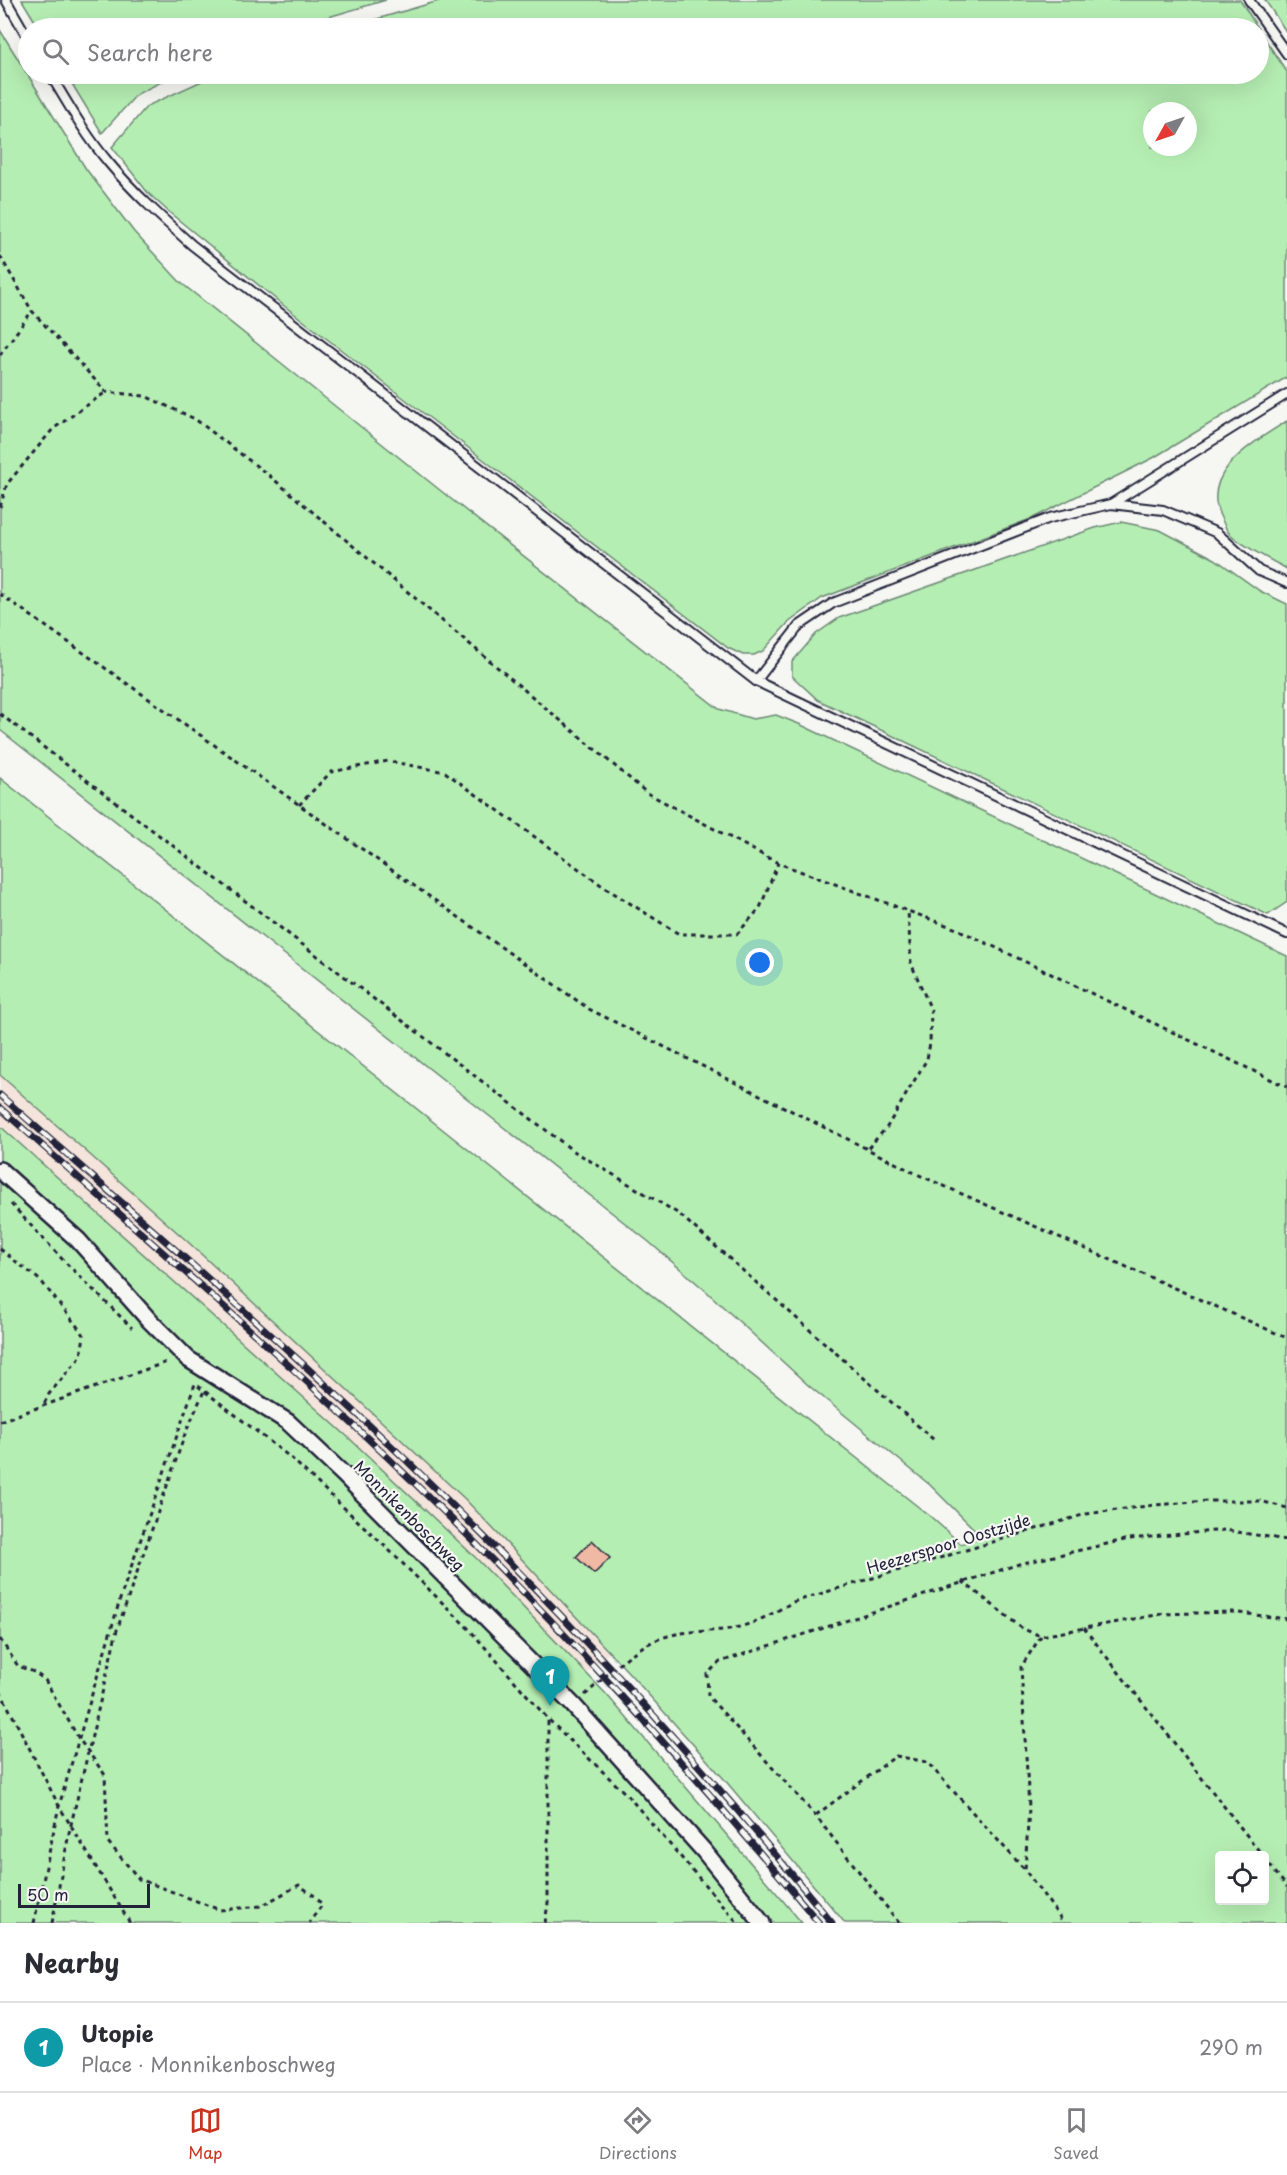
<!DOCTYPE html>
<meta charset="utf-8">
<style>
:root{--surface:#fff;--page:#f2f2f3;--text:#2b2b33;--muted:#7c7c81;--line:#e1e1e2;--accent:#c8321e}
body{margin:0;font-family:"Playpen Sans",sans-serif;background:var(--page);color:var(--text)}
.controls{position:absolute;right:18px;bottom:18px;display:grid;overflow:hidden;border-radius:6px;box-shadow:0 6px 24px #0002}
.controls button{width:54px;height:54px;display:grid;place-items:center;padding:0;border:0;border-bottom:2px solid var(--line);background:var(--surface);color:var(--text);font:30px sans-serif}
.compass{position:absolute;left:1143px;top:102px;width:54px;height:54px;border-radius:50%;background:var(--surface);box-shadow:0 6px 24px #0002;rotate:230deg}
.scale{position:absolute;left:18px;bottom:15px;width:132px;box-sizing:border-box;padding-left:6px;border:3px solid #22223b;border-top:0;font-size:16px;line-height:21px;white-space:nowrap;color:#22223b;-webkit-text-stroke:4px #f6f6f2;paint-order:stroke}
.you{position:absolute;left:760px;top:963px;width:21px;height:21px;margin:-15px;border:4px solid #fff;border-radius:50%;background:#1a73e8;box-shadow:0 0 0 9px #1a73e833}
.badge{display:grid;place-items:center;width:39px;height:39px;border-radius:50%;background:var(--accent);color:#fff;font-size:20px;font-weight:700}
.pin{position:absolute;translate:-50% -50px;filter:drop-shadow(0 2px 3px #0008)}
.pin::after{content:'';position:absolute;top:32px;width:21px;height:18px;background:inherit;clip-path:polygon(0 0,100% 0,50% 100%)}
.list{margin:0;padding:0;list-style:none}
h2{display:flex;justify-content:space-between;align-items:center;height:78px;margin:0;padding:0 24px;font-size:26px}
h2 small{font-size:20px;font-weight:400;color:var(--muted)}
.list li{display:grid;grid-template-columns:39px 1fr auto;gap:18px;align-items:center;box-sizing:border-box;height:90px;padding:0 24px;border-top:2px solid var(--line)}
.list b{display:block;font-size:22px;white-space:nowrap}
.list p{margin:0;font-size:20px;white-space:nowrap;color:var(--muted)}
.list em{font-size:20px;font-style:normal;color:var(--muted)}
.icon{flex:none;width:33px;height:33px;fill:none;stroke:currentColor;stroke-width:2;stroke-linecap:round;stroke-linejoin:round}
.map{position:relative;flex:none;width:1287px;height:1923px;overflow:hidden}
.search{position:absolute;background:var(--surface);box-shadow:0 6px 24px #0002;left:18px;right:18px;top:18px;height:66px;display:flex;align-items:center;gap:15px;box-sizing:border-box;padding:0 21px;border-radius:33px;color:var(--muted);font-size:22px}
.sheet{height:168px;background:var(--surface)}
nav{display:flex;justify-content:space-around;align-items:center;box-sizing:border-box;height:84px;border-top:2px solid var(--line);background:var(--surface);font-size:16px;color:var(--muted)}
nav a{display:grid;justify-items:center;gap:3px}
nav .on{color:var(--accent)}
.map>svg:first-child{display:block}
.built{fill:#f4e4db}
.green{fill:#b5eeb2;stroke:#6c8876;stroke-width:1.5;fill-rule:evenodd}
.building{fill:#f0b9a4;stroke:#22223b;stroke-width:1.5}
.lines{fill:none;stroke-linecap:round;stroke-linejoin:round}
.lane-casing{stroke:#22223b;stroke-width:12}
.street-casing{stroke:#22223b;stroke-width:20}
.path{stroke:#22223b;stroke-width:3;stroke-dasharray:4.5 4.5;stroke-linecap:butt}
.lane{stroke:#f6f6f2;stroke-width:8}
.street{stroke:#f6f6f2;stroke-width:15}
.rail-casing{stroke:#22223b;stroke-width:7}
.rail{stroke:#f6f6f2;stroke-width:4.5;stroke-dasharray:14;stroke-linecap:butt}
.labels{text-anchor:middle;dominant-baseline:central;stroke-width:4.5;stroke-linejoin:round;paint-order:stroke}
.street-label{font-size:16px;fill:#22223b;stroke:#f6f6f2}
</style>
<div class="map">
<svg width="1287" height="1923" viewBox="0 0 1287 1923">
<rect width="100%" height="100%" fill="#f6f6f2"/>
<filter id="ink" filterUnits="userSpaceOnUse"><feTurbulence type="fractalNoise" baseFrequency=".0167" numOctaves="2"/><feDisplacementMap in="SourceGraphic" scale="12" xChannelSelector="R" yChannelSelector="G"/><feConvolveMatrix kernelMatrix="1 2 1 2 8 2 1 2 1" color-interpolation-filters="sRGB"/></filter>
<g filter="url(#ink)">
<path class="built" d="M0 1075 187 1241 465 1499 610 1652 587 1673 477 1559 349 1438 0 1126Z"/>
<g class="green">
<path d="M22 0H386L291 28H39Z"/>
<path d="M442 0H1240L1258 28H346Z"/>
<path d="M1265 0H1287V33Z"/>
<path d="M1258 29 1287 72V377L1153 458 1033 518 822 598 788 623 763 651 754 655H743L728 648 283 305 170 213 148 193 112 147 147 106 217 74H1258ZM1152 111H1188V147H1152Z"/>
<path d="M0 30 86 169 134 232 180 282 451 499 719 709 753 719 776 715 799 724 1287 956V1923H845L724 1779 630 1674 465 1499 187 1241 0 1075V778L931 1517 961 1544 982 1537 930 1485 808 1385 706 1291 649 1242 0 730ZM1220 1856H1264V1900H1220Z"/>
<path d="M66 74H177L137 94 102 133Z"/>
<path d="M1287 421V569C1274 562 1237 543 1228 532 1226 529 1224 524 1222 520 1197 473 1253 443 1287 421Z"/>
<path d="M1121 522 1160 530 1215 559 1260 591 1287 604V902L1268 915 818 700 792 676V662L816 634 839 618 1095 528Z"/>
<path d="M0 1126 349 1438 477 1559 607 1695 802 1923H0Z"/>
</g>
<path class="building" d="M592 1540 610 1558 594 1574 576 1557Z"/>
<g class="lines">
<g class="lane-casing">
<g id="lane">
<path d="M6 0 28 38"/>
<path d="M1249 0 1287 54"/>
<path d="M50 74C68 104 86 136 109 163 134 193 163 219 192 245L756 681 1287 934"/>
<path d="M1111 504 1287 394"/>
<path d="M756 681 799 626 833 603 1050 518 1111 504 1163 510 1217 533 1259 571 1287 583"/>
</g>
</g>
<g class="street-casing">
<path id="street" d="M0 1170 78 1240 149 1320 188 1359 288 1422 343 1474 573 1705 704 1851 762 1923"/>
</g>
<g class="path">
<path d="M0 256 32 311 106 392 145 396 195 419 271 477 647 793 778 863 957 929 1287 1087"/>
<path d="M0 355 32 311"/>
<path d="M0 507 7 484 53 429 106 392"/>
<path d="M0 594 589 1009 917 1174 1287 1338"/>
<path d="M0 714 572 1150 679 1214 934 1440"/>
<path d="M299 805 331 772 388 761 445 772 604 887 679 934H737L760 908 778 863"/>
<path d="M868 1148 887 1127 927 1059 930 1043 931 1010 911 963 908 911"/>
<path d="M11 1204 63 1260 132 1328"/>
<path d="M0 1249 41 1281 84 1335 81 1356 49 1394 43 1406"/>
<path d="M198 1386 291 1458 391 1552 469 1629 548 1719 627 1795 738 1923"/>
<path d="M0 1421 167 1362"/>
<path d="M962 1581 1023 1629 1041 1636 1162 1614 1232 1612 1287 1619"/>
<path d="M1084 1628 1263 1856"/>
<path d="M1041 1636 1021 1667 1029 1808 1025 1870 1064 1923"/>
<path d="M0 1639 18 1666 34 1672 45 1680 79 1739 105 1775 108 1842 139 1879 220 1910 261 1906 299 1885 316 1897 322 1905 309 1923"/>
<path d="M0 1691 59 1806 130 1923"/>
<path d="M585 1695C609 1674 631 1648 662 1638 685 1629 711 1633 735 1628 755 1624 775 1612 793 1602L1086 1514 1155 1505 1207 1501H1260L1287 1508"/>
<path d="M816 1815 896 1756 927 1762 1025 1870"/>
<path d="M1264 1858 1287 1887"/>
<path d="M34 1923 59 1806 121 1596 195 1384"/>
<path d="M52 1923 69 1833 117 1630 185 1434 204 1391"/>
<path d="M545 1923 548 1903V1719"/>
<path d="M899 1923 815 1815 708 1696 707 1674 720 1662 1019 1564 1129 1539 1225 1530 1287 1540"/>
</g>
<use href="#lane" class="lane"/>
<use href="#street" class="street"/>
<g class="rail-casing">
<g id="rail">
<path d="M0 1095C135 1215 273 1333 404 1458 556 1604 699 1760 832 1923"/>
<path d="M0 1108C146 1238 295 1366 435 1503 571 1636 698 1777 819 1923"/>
</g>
</g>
<use href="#rail" class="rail"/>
</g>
</g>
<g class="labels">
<g class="street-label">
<text transform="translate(410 1515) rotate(45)">Monnikenboschweg</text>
<text transform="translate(948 1543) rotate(-17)">Heezerspoor Oostzijde</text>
</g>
</g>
</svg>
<div class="controls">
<button><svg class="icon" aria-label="locate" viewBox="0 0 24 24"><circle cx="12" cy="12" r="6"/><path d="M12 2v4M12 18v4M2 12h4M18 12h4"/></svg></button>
</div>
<svg class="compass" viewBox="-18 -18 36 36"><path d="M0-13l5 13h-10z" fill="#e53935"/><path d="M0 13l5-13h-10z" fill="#7c7c81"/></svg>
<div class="scale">50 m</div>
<div class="you"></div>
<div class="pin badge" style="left:550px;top:1706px;background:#0f9aa8">1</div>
<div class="search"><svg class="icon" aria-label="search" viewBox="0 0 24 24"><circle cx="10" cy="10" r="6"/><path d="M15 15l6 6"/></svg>Search here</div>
</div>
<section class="sheet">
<h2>Nearby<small></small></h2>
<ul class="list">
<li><span class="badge" style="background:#0f9aa8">1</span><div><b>Utopie</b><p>Place · Monnikenboschweg</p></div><em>290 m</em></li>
</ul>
</section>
<nav>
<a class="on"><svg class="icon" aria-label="map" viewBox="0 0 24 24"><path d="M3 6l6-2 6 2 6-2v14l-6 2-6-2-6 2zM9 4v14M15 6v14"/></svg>Map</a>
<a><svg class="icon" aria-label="directions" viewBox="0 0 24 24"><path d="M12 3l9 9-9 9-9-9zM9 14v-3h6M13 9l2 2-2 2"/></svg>Directions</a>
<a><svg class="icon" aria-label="saved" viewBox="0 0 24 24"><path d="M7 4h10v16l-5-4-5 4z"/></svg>Saved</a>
</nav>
